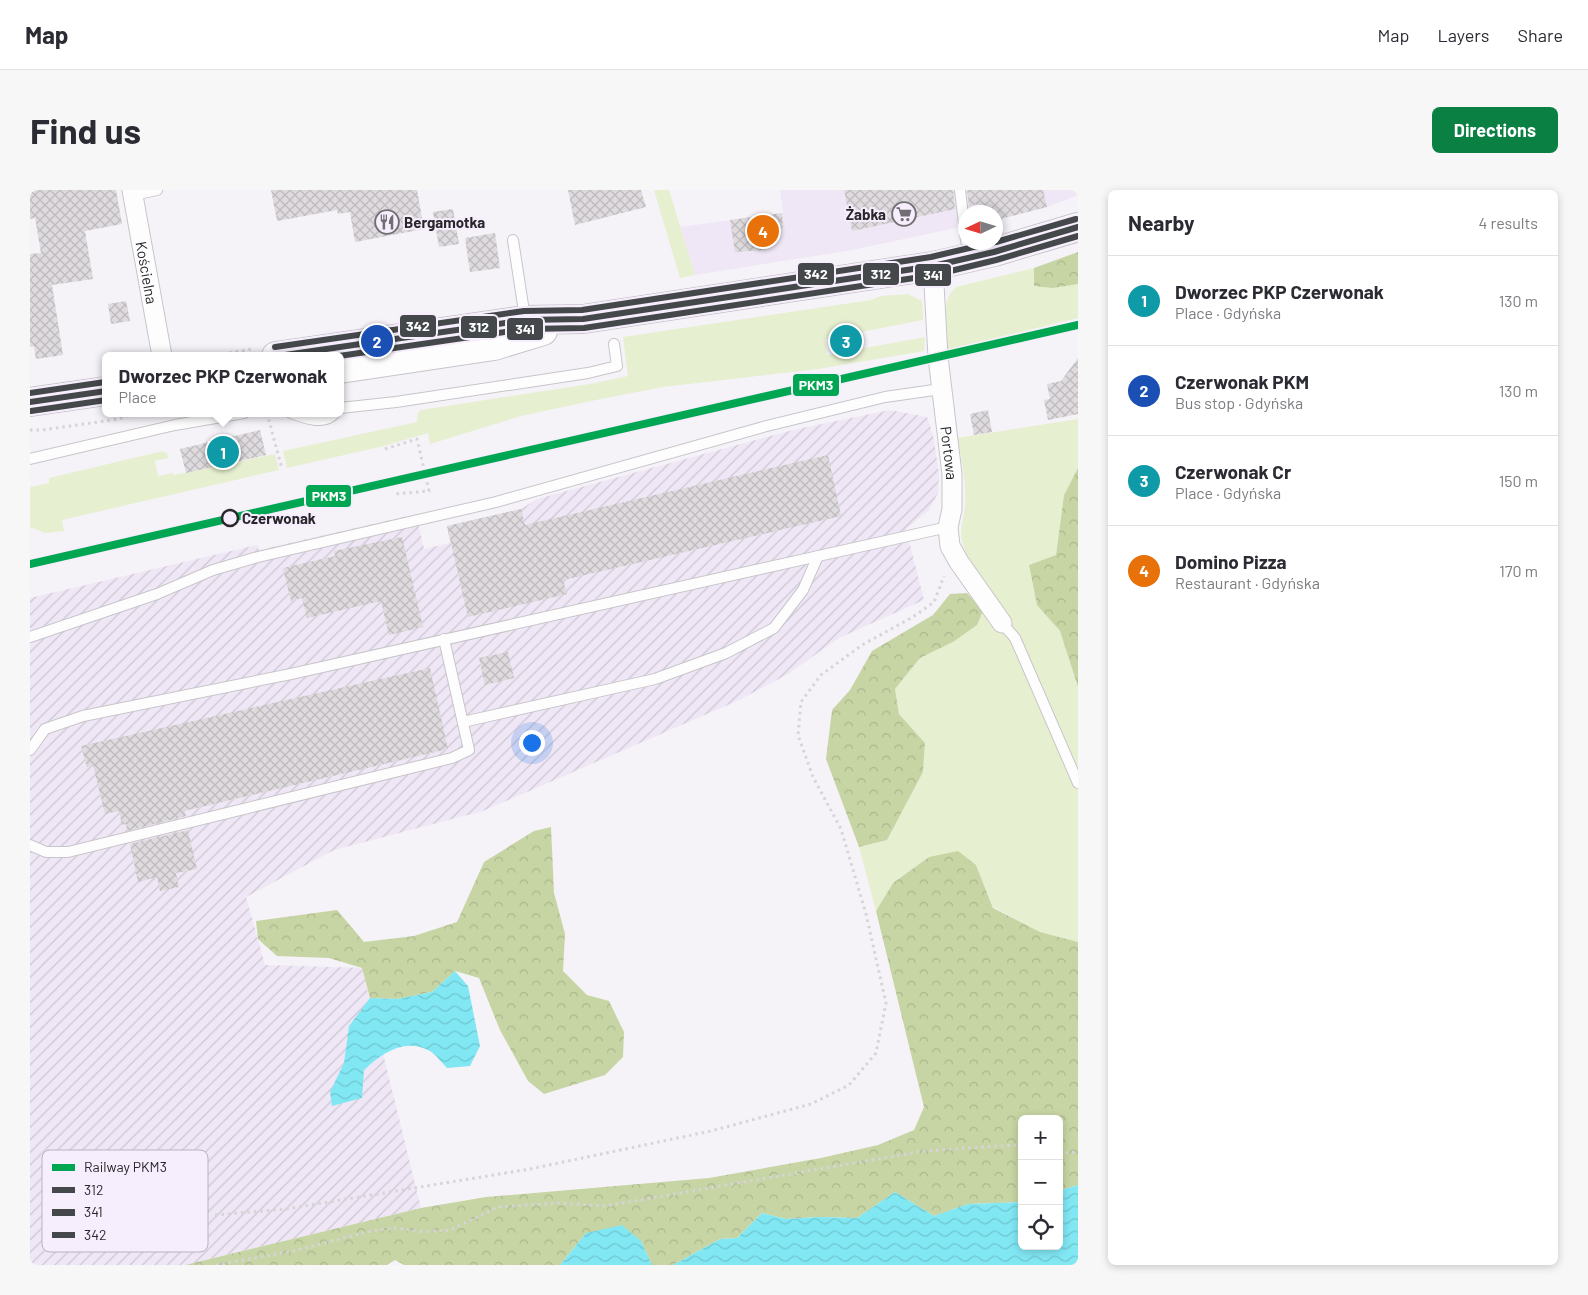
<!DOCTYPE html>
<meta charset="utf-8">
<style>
:root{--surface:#fff;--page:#f7f7f7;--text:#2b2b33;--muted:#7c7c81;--line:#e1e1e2;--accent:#0b8043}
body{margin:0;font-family:Barlow,sans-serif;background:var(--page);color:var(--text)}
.controls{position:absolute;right:15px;bottom:15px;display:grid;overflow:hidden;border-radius:8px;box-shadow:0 2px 8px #0003}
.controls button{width:45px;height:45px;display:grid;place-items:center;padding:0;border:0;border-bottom:1px solid var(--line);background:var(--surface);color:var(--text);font:25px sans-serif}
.compass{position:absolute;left:928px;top:15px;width:45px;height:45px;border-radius:50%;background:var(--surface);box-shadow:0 2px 8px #0003;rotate:266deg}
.you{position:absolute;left:501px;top:552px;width:18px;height:18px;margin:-12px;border:4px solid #fff;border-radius:50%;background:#1a73e8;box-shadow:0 0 0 8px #1a73e833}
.badge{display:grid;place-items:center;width:32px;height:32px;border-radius:50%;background:var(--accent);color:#fff;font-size:16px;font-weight:700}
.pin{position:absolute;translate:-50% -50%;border:2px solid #fff;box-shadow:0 1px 5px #0006}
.popup{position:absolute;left:72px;top:162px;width:242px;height:65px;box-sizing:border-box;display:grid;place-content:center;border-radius:8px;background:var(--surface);filter:drop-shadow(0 1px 4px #0005);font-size:16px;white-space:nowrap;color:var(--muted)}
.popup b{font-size:19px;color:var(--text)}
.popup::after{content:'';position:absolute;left:50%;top:100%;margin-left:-10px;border:10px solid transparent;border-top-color:var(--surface)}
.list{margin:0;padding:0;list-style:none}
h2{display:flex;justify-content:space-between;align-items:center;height:65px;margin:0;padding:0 20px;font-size:21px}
h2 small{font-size:16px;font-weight:400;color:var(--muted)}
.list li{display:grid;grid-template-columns:32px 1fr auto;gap:15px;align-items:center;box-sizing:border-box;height:90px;padding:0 20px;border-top:1px solid var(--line)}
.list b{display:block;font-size:19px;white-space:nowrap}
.list p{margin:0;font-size:16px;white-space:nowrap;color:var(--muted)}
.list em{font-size:16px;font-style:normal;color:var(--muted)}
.icon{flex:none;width:28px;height:28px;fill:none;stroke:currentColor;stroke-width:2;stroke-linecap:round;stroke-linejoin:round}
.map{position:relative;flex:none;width:1048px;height:1075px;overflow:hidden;border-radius:8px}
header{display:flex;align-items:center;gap:30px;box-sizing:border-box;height:70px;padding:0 25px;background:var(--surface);border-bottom:1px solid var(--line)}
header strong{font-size:24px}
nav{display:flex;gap:28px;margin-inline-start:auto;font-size:18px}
.intro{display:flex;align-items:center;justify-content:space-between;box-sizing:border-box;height:120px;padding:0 30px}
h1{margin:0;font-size:35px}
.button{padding:12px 22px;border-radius:8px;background:var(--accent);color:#fff;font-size:18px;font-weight:700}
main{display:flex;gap:30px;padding:0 30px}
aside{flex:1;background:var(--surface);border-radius:8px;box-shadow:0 2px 8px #0003}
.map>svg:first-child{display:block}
.built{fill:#efe7f5}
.industrial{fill:url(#industrial-furrows)}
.grass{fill:#e6f0d0}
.forest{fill:url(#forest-crowns)}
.water{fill:url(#water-waves)}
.building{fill:url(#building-cross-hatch)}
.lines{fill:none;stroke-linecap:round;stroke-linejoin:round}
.service-casing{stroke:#c8c5ca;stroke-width:12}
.minor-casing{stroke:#c8c5ca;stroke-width:21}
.secondary-casing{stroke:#c8c5ca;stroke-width:30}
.path{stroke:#d6d4d7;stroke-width:3;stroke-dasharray:2.5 4;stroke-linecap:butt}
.service{stroke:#fefdfe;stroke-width:10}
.minor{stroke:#fefdfe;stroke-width:19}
.secondary{stroke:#fefdfe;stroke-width:28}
.bus-1-casing{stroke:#f6eefc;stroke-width:10}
.bus-2-casing{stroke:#f6eefc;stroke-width:10}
.bus-3-casing{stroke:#f6eefc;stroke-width:10}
.bus-1{stroke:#45484a;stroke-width:6}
.bus-2{stroke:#45484a;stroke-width:6}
.bus-3{stroke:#45484a;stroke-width:6}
.rail-1-casing{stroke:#f6eefc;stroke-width:11}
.rail-1{stroke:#00a651;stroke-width:8}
.stop-dot{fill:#f6eefc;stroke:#29272c;stroke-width:2.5}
.labels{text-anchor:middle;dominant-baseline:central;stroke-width:4;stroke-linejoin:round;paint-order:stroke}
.poi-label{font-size:15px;font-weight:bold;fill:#29272c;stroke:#f6eefc;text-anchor:end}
.street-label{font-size:15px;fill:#29272c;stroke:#f6eefc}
.stop-label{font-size:15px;font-weight:bold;fill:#29272c;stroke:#f6eefc;text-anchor:start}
.key{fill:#f6eefc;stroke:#b8b2be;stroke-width:1}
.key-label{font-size:14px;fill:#29272c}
.line-badge{stroke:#f6eefc;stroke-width:2}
.badge-label{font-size:14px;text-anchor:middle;font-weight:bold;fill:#fff}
</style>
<header>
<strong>Map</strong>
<nav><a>Map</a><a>Layers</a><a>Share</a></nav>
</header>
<div class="intro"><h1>Find us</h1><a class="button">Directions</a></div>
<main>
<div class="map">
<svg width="1048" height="1075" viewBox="0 0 1048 1075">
<defs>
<pattern id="industrial-furrows" width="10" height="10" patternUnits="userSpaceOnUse" patternTransform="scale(1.25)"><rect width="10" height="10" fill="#efe7f5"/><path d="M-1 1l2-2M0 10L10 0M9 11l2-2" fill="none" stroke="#cdc6d2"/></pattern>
<pattern id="forest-crowns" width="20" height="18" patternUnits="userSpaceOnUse" patternTransform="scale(1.25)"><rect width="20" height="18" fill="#c7d5a4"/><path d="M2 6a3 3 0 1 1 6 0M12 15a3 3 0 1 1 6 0" fill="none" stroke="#abb78d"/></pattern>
<pattern id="water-waves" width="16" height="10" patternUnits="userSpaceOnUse" patternTransform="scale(1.25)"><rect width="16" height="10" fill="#81e7f3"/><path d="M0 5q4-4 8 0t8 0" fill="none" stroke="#6fc6d0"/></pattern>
<pattern id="building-cross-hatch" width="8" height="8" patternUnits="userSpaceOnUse" patternTransform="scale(1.25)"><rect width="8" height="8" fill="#dedadd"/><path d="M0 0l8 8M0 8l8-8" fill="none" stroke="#bebbbe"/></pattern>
</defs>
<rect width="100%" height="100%" fill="#f5f2f8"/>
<path class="built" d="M750 0H1048V5L1017 17 966 30V22H936L935 36 822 60 665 85 650 37 753 23Z"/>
<path class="industrial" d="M860 220 897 227 903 245 909 284 908 303 899 320 876 339 894 410 809 448 758 484 707 511 453 621 304 660 216 707 235 775 332 778 391 1018 155 1075H0V408L227 355 229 360 386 324 394 359 420 353 417 336 491 319 507 309 763 240Z"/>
<g class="grass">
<path d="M624 0H639L665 85 650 88Z"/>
<path d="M1004 78V96L1048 94V128L916 160C916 142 910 109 926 97Z"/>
<path d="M878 104 892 111 893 130 795 149 797 165 895 147 894 161 788 179 633 197 566 210 491 226 400 254 398 243 354 256 257 278 253 261 387 232 388 223 391 220 560 194 598 186 593 147 841 110 851 106Z"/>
<path d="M1048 229V278L1034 305 1026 365 999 376 1007 414 1030 441 1048 497V752L1010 742 963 717 946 675 899 667 863 693 846 721 829 657 857 650 893 582 895 553 869 524 865 499 890 468 923 452 953 421 964 438 979 425C961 402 939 380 932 351 929 340 934 329 935 317 937 296 932 269 927 248Z"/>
<path d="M133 261 137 263 138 268 125 271 128 286 143 283 144 285 245 264 249 280 32 330 34 341 15 343 0 337V297L19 293V288Z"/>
</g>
<g class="forest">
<path d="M1048 62V94L1023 98 1004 96V78Z"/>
<path d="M1048 278V497L1030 441 1007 415 999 375 1026 365 1034 305Z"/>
<path d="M937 403 953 421 947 435 923 452 890 468 865 499 869 524 895 553 893 582 857 650 829 657 796 569 802 520 820 500 842 461 903 425 920 404Z"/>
<path d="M521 637 524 703 535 744 533 781 557 805 579 811 594 842 593 867 575 885 514 904 498 891 470 840 449 788 425 781 402 802 367 809 340 808 332 778 299 768 247 766 228 749 226 731 307 720 334 752 384 746 427 732 454 672 504 641Z"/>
<path d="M928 661 946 675 963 718 1010 742 1048 752V995L1029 1001V929H992V1012L938 1014 904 1026 865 1002 827 1028 788 1027 756 1029 732 1023 707 1048 690 1049 643 1075H622L611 1051 556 1043 530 1075H374L365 1070 357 1075H155L391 1018 456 1007 679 988 791 968 848 955 884 940 894 917 846 721 863 693 899 667Z"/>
</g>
<g class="water">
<path d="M425 781 438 796 450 856 440 876 417 878C412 873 406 865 400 861 375 847 352 863 334 880L332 908 302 916 300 902 314 873 319 836 340 808 367 809 402 802Z"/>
<path d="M1048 995V1075H643L690 1049 707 1048 732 1023 756 1029 788 1027 827 1028 865 1002 904 1026 938 1014 992 1012V1056H1029V1001Z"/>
<path d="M592 1035 611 1051 622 1075H530L556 1043Z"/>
</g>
<g class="building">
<path d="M0 0H86L92 34 55 41 63 89 22 95 33 165 6 169 4 156 0 157V64L11 63 5 28 0 29Z"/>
<path d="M241 0H387L394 39 325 52 320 22 308 24 307 20 247 31Z"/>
<path d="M538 0H611L616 17 545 35Z"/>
<path d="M814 0H923L925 19 822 41Z"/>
<path d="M937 0H1013L1017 17 966 30V22H956L955 17 948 19 947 14 939 16Z"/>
<path d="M423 19 429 54 409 57 403 22Z"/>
<path d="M752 23 753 37 742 45 735 60 705 62 700 30Z"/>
<path d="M465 43 470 78 440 82 435 48Z"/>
<path d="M96 111 100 131 81 134 78 114Z"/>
<path d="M1048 168V224L1018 230 1014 210 1020 209 1017 194 1031 191Z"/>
<path d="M958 220 962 242 944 245 940 224Z"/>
<path d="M230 240 236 265 156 283 150 259Z"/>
<path d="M798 265 811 326 533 390 537 404 438 427 417 336 491 319 495 335Z"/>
<path d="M372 347 393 437 359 445 351 411 277 428 272 408 261 411 253 378 305 366 304 361Z"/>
<path d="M478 462 484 488 455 495 449 468Z"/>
<path d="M400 478 418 559 154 621 156 626 97 641 96 634 92 635 89 621 75 624 63 575 57 577 51 556Z"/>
<path d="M158 640 167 679 146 683 149 697 130 701 127 687 108 692 100 654Z"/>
</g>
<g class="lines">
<g class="service-casing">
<g id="service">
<path d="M930 0 936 51"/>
<path d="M103 5 127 0"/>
<path d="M483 50 495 128"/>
<path d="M310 218 366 212 558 183 587 176 584 154"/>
<path d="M261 223C274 228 294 236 305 223"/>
<path d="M0 269 145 235 214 223"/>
<path d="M972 433 985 448 1048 593"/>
<path d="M0 447 127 404 183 380 228 367 466 312 733 237 855 207 911 199"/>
<path d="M433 532 625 489 696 463 744 438 773 400 788 366"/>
<path d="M0 560 15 539 53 526 261 484 918 337"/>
<path d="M0 655 16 662H38L422 568 439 560 414 449"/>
</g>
</g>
<g class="minor-casing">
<g id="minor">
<path id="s1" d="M102 0 132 166"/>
<path id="s2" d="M903 76 908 167 922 284V319L918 337 920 356 929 372 972 433"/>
</g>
</g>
<g class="secondary-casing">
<g id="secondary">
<path d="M246 166 495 130 553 129 903 76 964 62 1048 37"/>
<path d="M310 179 464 156 513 141"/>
<path d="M0 212 76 201"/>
</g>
</g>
<g class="path">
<path d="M180 166 222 159"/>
<path d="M237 223 252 279"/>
<path d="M0 240H12L89 229 105 223"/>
<path d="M355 259 387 249 399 301 365 304"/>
<path d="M1029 963 1048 962"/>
<path d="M185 1025 256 1019 500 979 681 941 781 914 819 895 846 863 856 813 836 724 811 639 783 587 768 545 771 512 791 485 832 455 883 427 904 412 914 386"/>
<path d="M186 1075 263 1061 341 1041 366 1038 393 1042 420 1040 468 1017 529 1013 576 1016 893 961 983 955 992 957"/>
</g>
<use href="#service" class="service"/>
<use href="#minor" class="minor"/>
<use href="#secondary" class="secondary"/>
<g class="bus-1-casing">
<g id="bus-1">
<path d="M248 166 495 130 553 129 903 76 964 62 1048 37"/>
<path d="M0 212 76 201"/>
</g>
</g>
<g class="bus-2-casing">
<g id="bus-2">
<path d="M309 166 496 139 554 138 904 85 966 70 1048 46"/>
<path d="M1 221 76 210"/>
</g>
</g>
<g class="bus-3-casing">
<g id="bus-3">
<path d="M966 52 1046 29"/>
<path d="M245 157 494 121 552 120 901 67 965 52"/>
<path d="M0 203 75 192"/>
</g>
</g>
<use href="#bus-1" class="bus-1"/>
<use href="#bus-2" class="bus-2"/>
<use href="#bus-3" class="bus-3"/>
<g class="rail-1-casing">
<path id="rail-1" d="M0 374 1048 135"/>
</g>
<use href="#rail-1" class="rail-1"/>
</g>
<defs>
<g id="supermarket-ring" transform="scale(1.25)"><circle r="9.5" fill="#f6eefc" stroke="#706e73" stroke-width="1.5"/><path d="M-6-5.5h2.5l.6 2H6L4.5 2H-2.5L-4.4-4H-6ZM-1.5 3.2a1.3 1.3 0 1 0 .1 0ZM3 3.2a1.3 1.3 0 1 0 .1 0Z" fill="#706e73"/></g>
<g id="restaurant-ring" transform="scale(1.25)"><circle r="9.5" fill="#f6eefc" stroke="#706e73" stroke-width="1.5"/><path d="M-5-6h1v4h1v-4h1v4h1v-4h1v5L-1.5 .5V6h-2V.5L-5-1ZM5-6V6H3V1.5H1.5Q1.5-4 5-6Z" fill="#706e73"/></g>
</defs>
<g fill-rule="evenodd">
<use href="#supermarket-ring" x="874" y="24"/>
<use href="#restaurant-ring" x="357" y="32"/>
</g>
<circle class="stop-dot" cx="200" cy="328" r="8"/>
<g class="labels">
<g class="poi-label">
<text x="856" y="24">Żabka</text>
<text x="374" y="32" text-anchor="start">Bergamotka</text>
</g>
<g class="street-label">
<text stroke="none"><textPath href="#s1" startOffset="84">Kościelna</textPath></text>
<text stroke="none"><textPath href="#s2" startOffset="188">Portowa</textPath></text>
</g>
<g class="stop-label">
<text x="212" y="328">Czerwonak</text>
</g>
</g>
<rect x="12" y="960" width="166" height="102" rx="8" class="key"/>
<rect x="22" y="974" width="23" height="7" fill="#00a651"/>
<rect x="22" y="997" width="23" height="6" fill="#45484a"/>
<rect x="22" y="1019" width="23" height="7" fill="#45484a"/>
<rect x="22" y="1042" width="23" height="6" fill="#45484a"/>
<g class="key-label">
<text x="54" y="982">Railway PKM3</text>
<text x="54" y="1005">312</text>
<text x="54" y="1027">341</text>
<text x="54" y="1050">342</text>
</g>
<g class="line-badge">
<rect x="832" y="72" width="38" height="24" rx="5" fill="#45484a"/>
<rect x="767" y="72" width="38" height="24" rx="5" fill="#45484a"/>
<rect x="884" y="73" width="38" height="24" rx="5" fill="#45484a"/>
<rect x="369" y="124" width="38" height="24" rx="5" fill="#45484a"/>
<rect x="430" y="125" width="38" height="24" rx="5" fill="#45484a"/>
<rect x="476" y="127" width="38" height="24" rx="5" fill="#45484a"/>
<rect x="762" y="183" width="48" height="24" rx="5" fill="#00a651"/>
<rect x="275" y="294" width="47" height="24" rx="5" fill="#00a651"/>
</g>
<g class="badge-label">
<text x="851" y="89">312</text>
<text x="786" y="89">342</text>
<text x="903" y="90">341</text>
<text x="388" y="141">342</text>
<text x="449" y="142">312</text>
<text x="495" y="144">341</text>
<text x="786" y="200">PKM3</text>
<text x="299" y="311">PKM3</text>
</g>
</svg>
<div class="controls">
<button>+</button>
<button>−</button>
<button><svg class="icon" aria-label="locate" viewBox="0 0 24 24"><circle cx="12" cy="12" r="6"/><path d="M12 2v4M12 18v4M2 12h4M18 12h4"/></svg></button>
</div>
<svg class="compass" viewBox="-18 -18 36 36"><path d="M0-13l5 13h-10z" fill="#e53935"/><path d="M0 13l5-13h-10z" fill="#7c7c81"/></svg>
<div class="you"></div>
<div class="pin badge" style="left:193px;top:262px;background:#0f9aa8">1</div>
<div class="popup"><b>Dworzec PKP Czerwonak</b>Place</div>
<div class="pin badge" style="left:347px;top:151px;background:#1a4fb4">2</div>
<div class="pin badge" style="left:816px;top:151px;background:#0f9aa8">3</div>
<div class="pin badge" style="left:733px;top:41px;background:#e8710a">4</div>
</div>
<aside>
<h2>Nearby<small>4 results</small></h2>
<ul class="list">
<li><span class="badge" style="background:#0f9aa8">1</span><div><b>Dworzec PKP Czerwonak</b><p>Place · Gdyńska</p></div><em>130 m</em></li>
<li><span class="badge" style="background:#1a4fb4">2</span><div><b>Czerwonak PKM</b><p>Bus stop · Gdyńska</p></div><em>130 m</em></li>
<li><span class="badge" style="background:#0f9aa8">3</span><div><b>Czerwonak Cr</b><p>Place · Gdyńska</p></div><em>150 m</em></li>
<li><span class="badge" style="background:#e8710a">4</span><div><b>Domino Pizza</b><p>Restaurant · Gdyńska</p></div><em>170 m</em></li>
</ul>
</aside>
</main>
